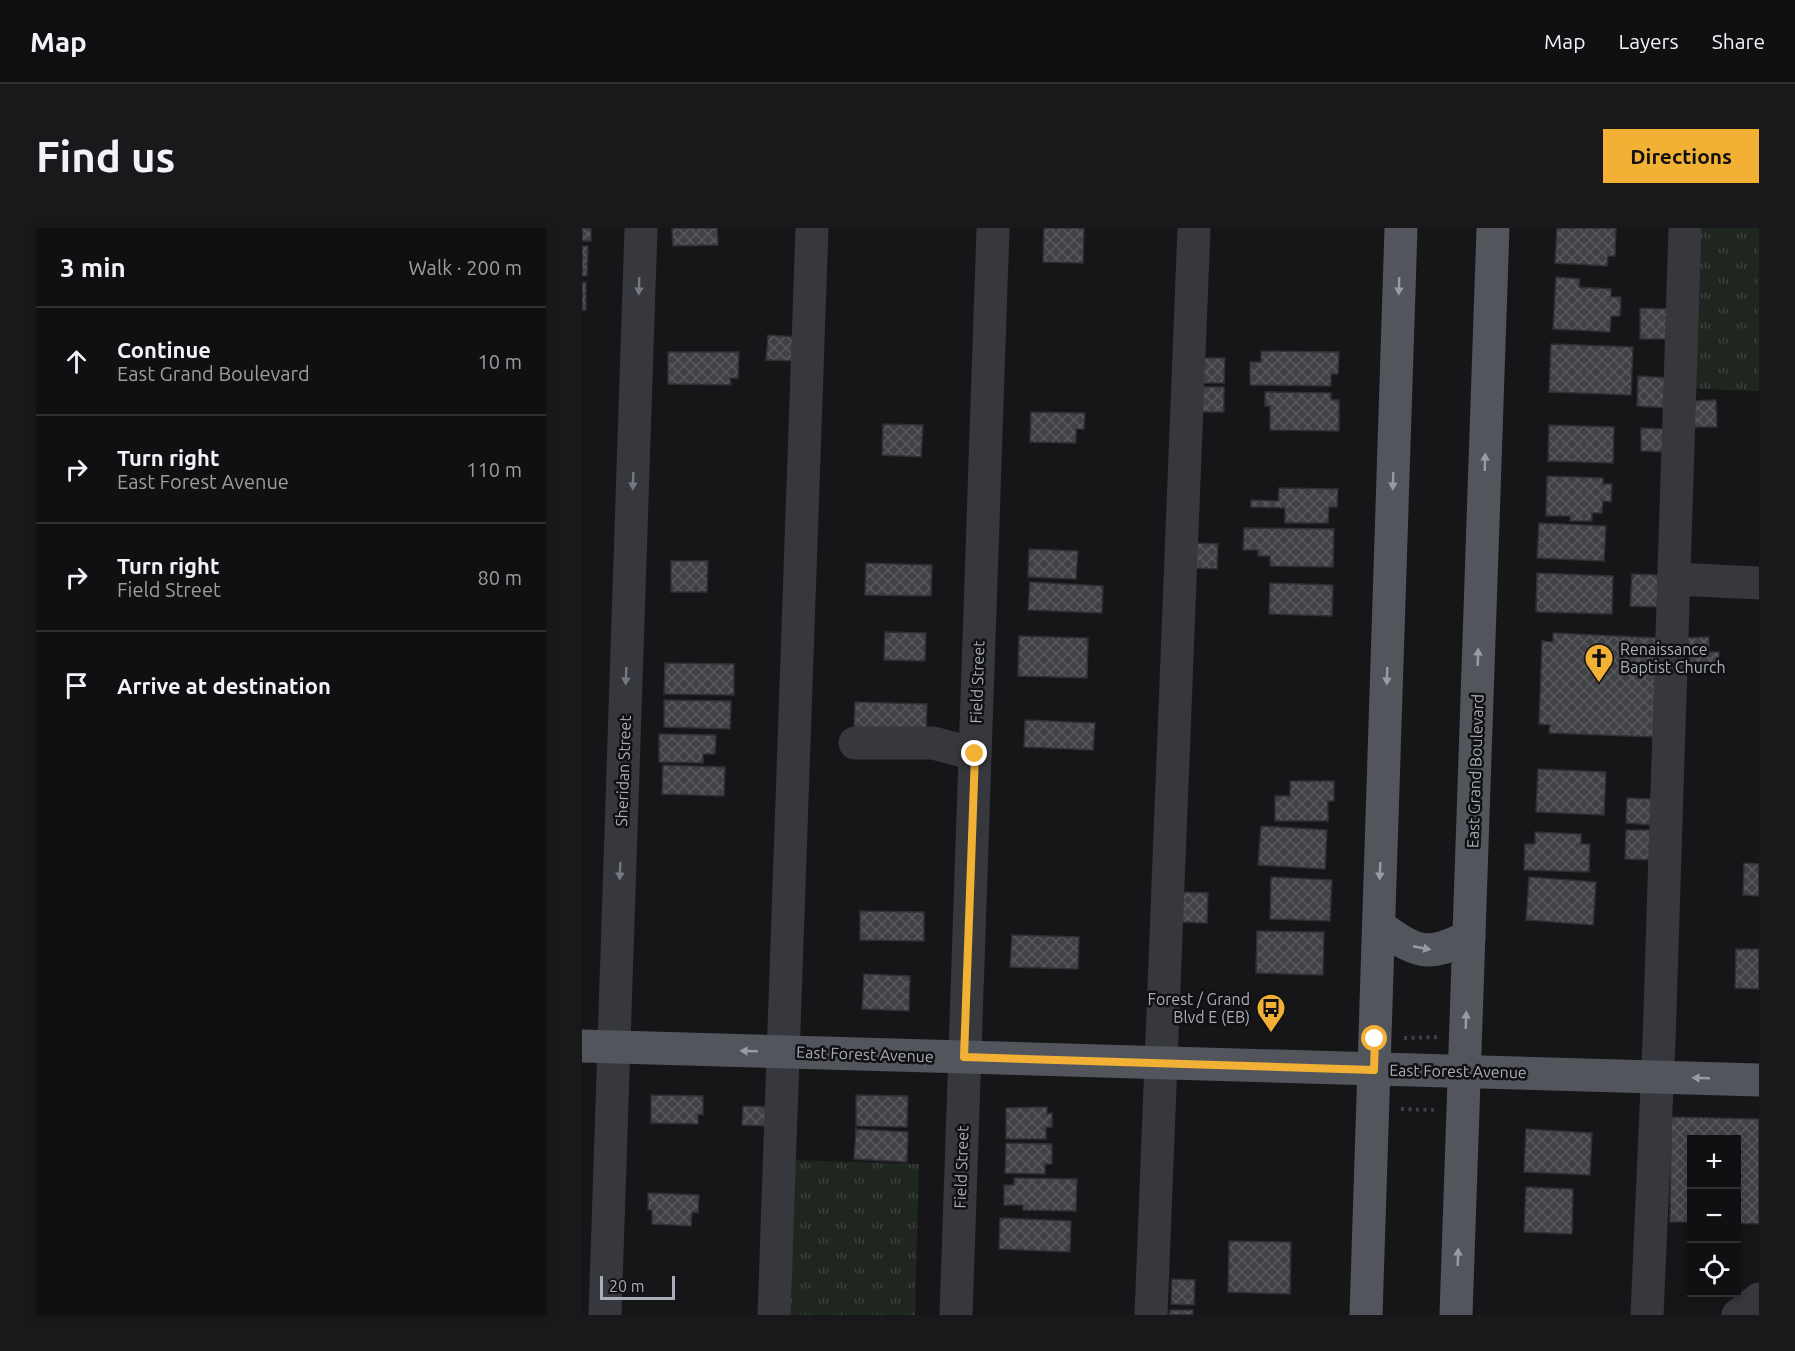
<!DOCTYPE html>
<meta charset="utf-8">
<style>
:root{--surface:#101012;--page:#19191b;--text:#f1f3f6;--muted:#9c9d9f;--line:#303032;--accent:#f2b134}
body{margin:0;font-family:Ubuntu,sans-serif;background:var(--page);color:var(--text)}
.controls{position:absolute;right:18px;bottom:18px;display:grid;overflow:hidden;border-radius:0px;box-shadow:0 3px 9px #0003}
.controls button{width:54px;height:54px;display:grid;place-items:center;padding:0;border:0;border-bottom:2px solid var(--line);background:var(--surface);color:var(--text);font:30px sans-serif}
.scale{position:absolute;left:18px;bottom:15px;width:75px;box-sizing:border-box;padding-left:6px;border:3px solid #a8adb8;border-top:0;font-size:16px;line-height:21px;white-space:nowrap;color:#a8adb8;-webkit-text-stroke:4px #111113;paint-order:stroke}
.stop{position:absolute;width:18px;height:18px;margin:-14px;border:4px solid #f2b134;border-radius:50%;background:#fff}
.stop.end{background:#f2b134;border-color:#fff;box-shadow:0 2px 6px #0008}
.list{margin:0;padding:0;list-style:none}
h2{display:flex;justify-content:space-between;align-items:center;height:78px;margin:0;padding:0 24px;font-size:26px}
h2 small{font-size:20px;font-weight:400;color:var(--muted)}
.list li{display:grid;grid-template-columns:39px 1fr auto;gap:18px;align-items:center;box-sizing:border-box;height:108px;padding:0 24px;border-top:2px solid var(--line)}
.list b{display:block;font-size:22px;white-space:nowrap}
.list p{margin:0;font-size:20px;white-space:nowrap;color:var(--muted)}
.list em{font-size:20px;font-style:normal;color:var(--muted)}
.icon{flex:none;width:33px;height:33px;fill:none;stroke:currentColor;stroke-width:2;stroke-linecap:round;stroke-linejoin:round}
.map{position:relative;flex:none;width:1177px;height:1087px;overflow:hidden;border-radius:0px}
header{display:flex;align-items:center;gap:36px;box-sizing:border-box;height:84px;padding:0 30px;background:var(--surface);border-bottom:2px solid var(--line)}
header strong{font-size:28px}
nav{display:flex;gap:33px;margin-inline-start:auto;font-size:21px}
.intro{display:flex;align-items:center;justify-content:space-between;box-sizing:border-box;height:144px;padding:0 36px}
h1{margin:0;font-size:42px}
.button{padding:15px 27px;border-radius:0px;background:var(--accent);color:#111;font-size:21px;font-weight:700}
main{display:flex;gap:36px;padding:0 36px}
aside{flex:1;background:var(--surface);border-radius:0px;box-shadow:0 3px 9px #0003}
.map>svg:first-child{display:block}
.grass{fill:url(#grass-tufts)}
.building{fill:url(#building-cross-hatch);stroke:#303034;stroke-width:1.5}
.lines{fill:none;stroke-linecap:round;stroke-linejoin:round}
.path{stroke:#3d3f44;stroke-width:4;stroke-dasharray:3 4.5;stroke-linecap:butt}
.minor{stroke:#37383d;stroke-width:33}
.major{stroke:#53555c;stroke-width:33}
.oneway{fill:#757881}
.oneway2{fill:#979ba6}
.route{stroke:#f2b134;stroke-width:8}
.labels{text-anchor:middle;dominant-baseline:central;stroke-width:5;stroke-linejoin:round;paint-order:stroke}
.poi-label{font-size:16px;fill:#a8adb8;stroke:#111113;text-anchor:start}
.street-label{font-size:16px;fill:#a8adb8;stroke:#111113}
</style>
<header>
<strong>Map</strong>
<nav><a>Map</a><a>Layers</a><a>Share</a></nav>
</header>
<div class="intro"><h1>Find us</h1><a class="button">Directions</a></div>
<main>
<aside>
<h2>3 min<small>Walk · 200 m</small></h2>
<ul class="list">
<li><svg class="icon" aria-label="ahead" viewBox="0 0 24 24"><path d="M12 20V5M6 11l6-6 6 6"/></svg><div><b>Continue</b><p>East Grand Boulevard</p></div><em>10 m</em></li>
<li><svg class="icon" aria-label="right" viewBox="0 0 24 24"><path d="M7 20v-9h11M14 6l5 5-5 5"/></svg><div><b>Turn right</b><p>East Forest Avenue</p></div><em>110 m</em></li>
<li><svg class="icon" aria-label="right" viewBox="0 0 24 24"><path d="M7 20v-9h11M14 6l5 5-5 5"/></svg><div><b>Turn right</b><p>Field Street</p></div><em>80 m</em></li>
<li><svg class="icon" aria-label="arrive" viewBox="0 0 24 24"><path d="M6 21V4h12l-3 4 3 4H6"/></svg><div><b>Arrive at destination</b></div></li>
</ul>
</aside>
<div class="map">
<svg width="1177" height="1087" viewBox="0 0 1177 1087">
<defs>
<pattern id="grass-tufts" width="24" height="20" patternUnits="userSpaceOnUse" patternTransform="scale(1.5)"><rect width="24" height="20" fill="#1e261f"/><path d="M3 7l-1-3M5 7V3M7 7l1-3M15 17l-1-3M17 17v-4M19 17l1-3" fill="none" stroke="#3c433d"/></pattern>
<pattern id="building-cross-hatch" width="8" height="8" patternUnits="userSpaceOnUse" patternTransform="scale(1.5)"><rect width="8" height="8" fill="#404145"/><path d="M0 0l8 8M0 8l8-8" fill="none" stroke="#595a5e"/></pattern>
</defs>
<rect width="100%" height="100%" fill="#161618"/>
<g class="grass">
<path d="M1115 0H1177V163L1112 161Z"/>
<path d="M208 932 337 936 333 1087H203Z"/>
</g>
<g class="building">
<rect x="0" y="0" width="9" height="13"/>
<path d="M90 0H135L136 17 91 18Z"/>
<path d="M462 0H502L501 35 461 34Z"/>
<path d="M975 0H1034L1033 28H1026L1025 38 973 35Z"/>
<path d="M0 18H6L5 48H0Z"/>
<path d="M974 49 998 51 997 59 1029 61V69H1039L1038 88H1029L1028 104 971 101Z"/>
<rect x="0" y="54" width="4" height="28"/>
<path d="M1058 80 1088 81 1087 111H1058Z"/>
<path d="M186 107 214 109 213 133 184 132Z"/>
<path d="M969 116 1051 119 1049 167 967 164Z"/>
<path d="M679 123 757 124 756 146H749V158L668 157V134H679Z"/>
<path d="M86 124H157L156 150H148L149 157 86 156Z"/>
<path d="M620 130H643L642 155H619Z"/>
<path d="M1056 148 1088 150 1087 180 1055 178Z"/>
<rect x="619" y="159" width="23" height="25"/>
<path d="M683 164 749 165V172H757V203L688 202V178H683Z"/>
<path d="M1134 172 1135 199H1108V173Z"/>
<path d="M449 184 503 185 502 201H494V215L448 214Z"/>
<path d="M301 196 341 197 339 229 300 227Z"/>
<path d="M967 197 1032 199 1031 235 966 233Z"/>
<path d="M1059 200 1085 201 1084 224 1059 223Z"/>
<path d="M965 248 1021 250V256H1030L1029 274 1021 273 1020 285H1010V293H988V288H964Z"/>
<path d="M697 260 756 261 755 279H747L746 295H703V280L669 279V272L696 273Z"/>
<path d="M957 295 1024 298 1022 333 955 330Z"/>
<path d="M662 300 752 301 751 339 688 338V328H676V322H661Z"/>
<path d="M613 315 636 316 635 341 612 340Z"/>
<path d="M447 321 496 323 494 351 446 349Z"/>
<path d="M89 333H126L125 364H89Z"/>
<path d="M284 335 350 337 349 368 283 367Z"/>
<path d="M955 345 1031 348 1030 386 954 384Z"/>
<path d="M1050 346 1077 347 1076 379 1048 378Z"/>
<path d="M448 354 521 358 520 385 446 382Z"/>
<path d="M688 355 751 357 750 388 687 386Z"/>
<path d="M303 404 344 405 343 433 302 432Z"/>
<path d="M971 405 1077 410 1073 509 967 505 968 497 957 496 960 413 971 414Z"/>
<path d="M437 408 506 410 505 450 436 448Z"/>
<path d="M1127 409V424H1137V435H1101V410Z"/>
<path d="M83 435 152 436V467L82 466Z"/>
<path d="M82 472 149 473 148 501 82 499Z"/>
<path d="M273 474 345 476 344 505 272 502Z"/>
<path d="M443 492 513 495 511 522 442 519Z"/>
<path d="M77 506 134 507 133 526H121V535L77 534Z"/>
<path d="M81 537 143 539 142 568 80 566Z"/>
<path d="M956 541 1024 544 1022 587 954 584Z"/>
<path d="M708 553H752V573H746V593H693V568H708Z"/>
<path d="M1045 570 1073 571 1071 597 1044 595Z"/>
<path d="M679 598 745 602 743 641 676 637Z"/>
<path d="M1044 602H1071L1070 632 1043 631Z"/>
<path d="M953 604 999 606V616H1008L1007 644 942 642 943 616H953Z"/>
<path d="M1162 635 1177 636V668L1161 667Z"/>
<path d="M689 649 750 652 748 693 688 691Z"/>
<path d="M947 649 1014 654 1011 697 944 692Z"/>
<path d="M600 664 626 665 625 695 599 694Z"/>
<path d="M278 683 342 684V713L278 712Z"/>
<path d="M675 703 742 704 741 747 674 745Z"/>
<path d="M430 707 497 709 496 741 428 739Z"/>
<path d="M1154 721H1177V761L1153 760Z"/>
<path d="M282 746 328 748 327 783 280 781Z"/>
<path d="M69 867 121 868V887L116 886V896L69 895Z"/>
<path d="M274 867 326 868 325 899 274 898Z"/>
<path d="M161 878 186 879V898L160 897Z"/>
<path d="M465 879V886L470 885V899H464V911H424V880Z"/>
<path d="M1089 889 1177 891V996L1154 995V912H1110V994H1088Z"/>
<path d="M274 901 326 904 325 934 272 931Z"/>
<path d="M944 901 1010 905 1008 947 942 944Z"/>
<path d="M424 915 470 916V936H463V946L423 945Z"/>
<path d="M432 950 495 951 494 983 441 982V977H422V957H432Z"/>
<path d="M944 959 991 961 990 1006 942 1004Z"/>
<path d="M66 965 117 967 116 985 110 984 109 998 70 996V982H66Z"/>
<path d="M418 990 489 993 488 1024 417 1021Z"/>
<path d="M647 1013 709 1014 708 1066 646 1064Z"/>
<path d="M590 1051 613 1052 612 1077 589 1076Z"/>
<path d="M588 1082H611V1087H587Z"/>
</g>
<g class="lines">
<g class="path">
<path d="M822 810 857 809"/>
<path d="M819 881 854 882"/>
</g>
<g class="minor">
<path d="M1092 351 1177 355"/>
<path d="M273 515H351L393 526"/>
<path d="M23 1087 59 0"/>
<path d="M192 1087 230 0"/>
<path d="M374 1087 411 0"/>
<path d="M569 1087 612 0"/>
<path d="M1065 1087 1077 813 1103 0"/>
<path d="M1156 1087 1177 1071"/>
</g>
<g class="major">
<path d="M797 698C834 724 845 731 887 708"/>
<path d="M0 818 1177 852"/>
<path d="M784 1087 819 0"/>
<path d="M874 1087 911 0"/>
</g>
</g>
<defs><path id="oneway-solid" d="M-6-.8H1V-3.2L6.5 0L1 3.2V.8H-6Z" transform="scale(1.5)"/></defs>
<g class="oneway">
<use href="#oneway-solid" transform="translate(57 58) rotate(92)"/>
<use href="#oneway-solid" transform="translate(51 253) rotate(92)"/>
<use href="#oneway-solid" transform="translate(44 448) rotate(92)"/>
<use href="#oneway-solid" transform="translate(38 643) rotate(92)"/>
</g>
<g class="oneway2">
<use href="#oneway-solid" transform="translate(817 58) rotate(92)"/>
<use href="#oneway-solid" transform="translate(903 234) rotate(-88)"/>
<use href="#oneway-solid" transform="translate(811 253) rotate(92)"/>
<use href="#oneway-solid" transform="translate(896 429) rotate(-88)"/>
<use href="#oneway-solid" transform="translate(805 448) rotate(92)"/>
<use href="#oneway-solid" transform="translate(798 643) rotate(92)"/>
<use href="#oneway-solid" transform="translate(840 720) rotate(11)"/>
<use href="#oneway-solid" transform="translate(884 792) rotate(-88)"/>
<use href="#oneway-solid" transform="translate(167 823) rotate(-178)"/>
<use href="#oneway-solid" transform="translate(1119 850) rotate(-178)"/>
<use href="#oneway-solid" transform="translate(876 1029) rotate(-88)"/>
</g>
<g class="lines">
<path class="route" d="M393 526 382 829 792 842 793 811"/>
</g>
<defs>
<g id="church-pin" transform="scale(1.5)"><path d="M0 17L-7.5 6A9.5 9.5 0 1 1 7.5 6Z" fill="#f2b134" stroke="#111113"/><path d="M-1.2-6h2.4v3.5h3.3v2.4h-3.3V6h-2.4V-.1h-3.3v-2.4h3.3Z" fill="#111"/></g>
<g id="bus-pin" transform="scale(1.5)"><path d="M0 17L-7.5 6A9.5 9.5 0 1 1 7.5 6Z" fill="#f2b134" stroke="#111113"/><path d="M-5-6H5V4H4V6H2V4H-2V6H-4V4H-5ZM-3.5-4V0h7V-4ZM-3.5 1.2v1.5H-2V1.2ZM2 1.2v1.5H3.5V1.2Z" fill="#111"/></g>
</defs>
<g fill-rule="evenodd">
<use href="#church-pin" x="1017" y="430"/>
<use href="#bus-pin" x="689" y="780"/>
</g>
<g class="labels">
<g class="poi-label">
<text x="1038" y="421">Renaissance<tspan x="1038" dy="18">Baptist Church</tspan></text>
<text x="668" y="771" text-anchor="end">Forest / Grand<tspan x="668" dy="18">Blvd E (EB)</tspan></text>
</g>
<g class="street-label">
<text transform="translate(395 454) rotate(-88)">Field Street</text>
<text transform="translate(41 543) rotate(-88)">Sheridan Street</text>
<text transform="translate(893 543) rotate(-88)">East Grand Boulevard</text>
<text transform="translate(283 826) rotate(2)">East Forest Avenue</text>
<text transform="translate(876 843) rotate(1)">East Forest Avenue</text>
<text transform="translate(379 939) rotate(-88)">Field Street</text>
</g>
</g>
</svg>
<div class="controls">
<button>+</button>
<button>−</button>
<button><svg class="icon" aria-label="locate" viewBox="0 0 24 24"><circle cx="12" cy="12" r="6"/><path d="M12 2v4M12 18v4M2 12h4M18 12h4"/></svg></button>
</div>
<div class="scale">20 m</div>
<div class="stop" style="left:793px;top:811px"></div>
<div class="stop end" style="left:393px;top:526px"></div>
</div>
</main>
